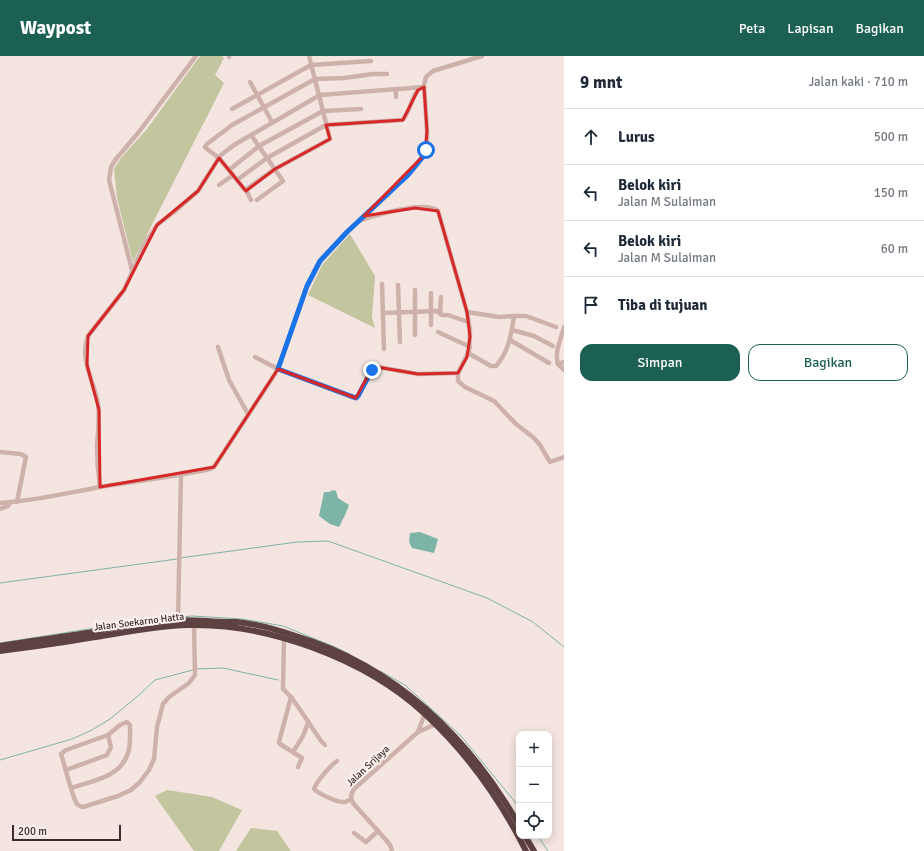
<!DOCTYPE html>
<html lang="id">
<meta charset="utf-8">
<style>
:root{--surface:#fff;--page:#f2f2f3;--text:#1f2937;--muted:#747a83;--line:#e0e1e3;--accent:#1c6053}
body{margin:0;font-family:Signika,sans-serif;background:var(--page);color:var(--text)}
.controls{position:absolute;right:12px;bottom:12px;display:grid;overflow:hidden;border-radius:8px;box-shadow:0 2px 10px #0003}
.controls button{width:36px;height:36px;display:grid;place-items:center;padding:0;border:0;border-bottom:1px solid var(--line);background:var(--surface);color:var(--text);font:20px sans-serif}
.scale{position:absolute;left:12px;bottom:10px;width:109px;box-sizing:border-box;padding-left:4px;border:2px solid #3b2b2a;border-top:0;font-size:11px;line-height:14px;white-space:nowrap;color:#3b2b2a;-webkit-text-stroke:3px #fbf1ed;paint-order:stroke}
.stop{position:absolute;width:12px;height:12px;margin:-9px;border:3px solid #1a73e8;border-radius:50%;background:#fff}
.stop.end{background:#1a73e8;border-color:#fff;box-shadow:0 1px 4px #0008}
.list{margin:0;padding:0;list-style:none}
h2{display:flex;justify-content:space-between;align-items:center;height:52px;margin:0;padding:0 16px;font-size:17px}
h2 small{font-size:13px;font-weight:400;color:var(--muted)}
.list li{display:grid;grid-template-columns:26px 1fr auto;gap:12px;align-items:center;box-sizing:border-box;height:56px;padding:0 16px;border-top:1px solid var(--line)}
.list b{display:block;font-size:15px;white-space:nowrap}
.list p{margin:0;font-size:13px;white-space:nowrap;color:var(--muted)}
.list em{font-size:13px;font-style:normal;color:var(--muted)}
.actions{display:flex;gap:8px;padding:12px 16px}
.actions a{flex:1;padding:9px 0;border:1px solid var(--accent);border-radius:12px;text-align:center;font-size:14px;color:var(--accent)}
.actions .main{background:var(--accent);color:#fff}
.icon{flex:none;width:22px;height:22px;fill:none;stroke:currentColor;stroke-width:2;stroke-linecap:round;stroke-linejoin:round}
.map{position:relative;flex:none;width:564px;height:795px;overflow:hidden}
header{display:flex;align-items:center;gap:24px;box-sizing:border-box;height:56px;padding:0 20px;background:var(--accent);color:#fff}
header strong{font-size:19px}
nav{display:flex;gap:22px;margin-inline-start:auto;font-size:14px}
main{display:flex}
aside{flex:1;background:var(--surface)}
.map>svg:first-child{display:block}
.green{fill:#c2c59e}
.water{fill:#7db4a8}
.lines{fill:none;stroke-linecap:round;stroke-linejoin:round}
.stream{stroke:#7db4a8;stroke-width:1}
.minor{stroke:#ceb1aa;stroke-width:4.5}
.highway{stroke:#5d4241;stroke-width:6}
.route{stroke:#1a73e8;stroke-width:5}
.marked{fill:none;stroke:#d62828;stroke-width:3;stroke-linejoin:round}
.labels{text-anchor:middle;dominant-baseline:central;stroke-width:4;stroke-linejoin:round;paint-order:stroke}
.street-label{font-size:10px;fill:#3b2b2a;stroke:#fbf1ed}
</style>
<header>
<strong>Waypost</strong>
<nav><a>Peta</a><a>Lapisan</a><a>Bagikan</a></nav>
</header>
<main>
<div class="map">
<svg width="564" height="795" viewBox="0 0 564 795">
<rect width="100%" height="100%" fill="#f5e5e0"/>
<g class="green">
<path d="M200 0H222L224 2 215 19 224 27 133 206 117 142 114 113 121 102 147 73Z"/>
<path d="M350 178 375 220 372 261 375 272 308 239 322 209Z"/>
<path d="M167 734 212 741 242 754 219 795H194L155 740Z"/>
<path d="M251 772 277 775 291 795H236Z"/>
</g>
<g class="water">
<path d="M333 434 336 435 338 442 349 449 346 457 339 471 330 468 319 460 324 436H329Z"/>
<path d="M420 476 438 483 434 497 412 492 409 486 410 477Z"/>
</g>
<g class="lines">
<g class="stream">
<path d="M180 502 297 486 328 485 487 542 533 566 564 591"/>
<path d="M0 527 177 503"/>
<path d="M181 561 192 560 242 563 283 570 335 591 349 598"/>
<path d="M0 587 153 563"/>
<path d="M196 613 223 612 278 624"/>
<path d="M380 615 405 629 461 680 519 751"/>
<path d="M0 704 72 683 92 674 110 663 139 639 155 624 193 614"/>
<path d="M538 780 548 795"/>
</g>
<g class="minor">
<path d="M229 0V1"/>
<path d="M309 0C316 28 323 55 330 83L275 113 245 134 219 102 207 93 205 91 207 88 232 69 315 23 344 22 373 18H387"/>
<path d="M250 26 272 66"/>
<path d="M396 41V34"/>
<path d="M232 53 311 9 371 5"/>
<path d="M251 79 283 125 257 144"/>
<path d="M229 114 259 90 323 55 361 53"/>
<path d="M237 124 267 102 326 69 402 64C412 55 410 40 420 32"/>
<path d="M219 129 233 119"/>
<path d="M246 134 251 144"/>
<path d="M361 164C376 159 426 144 438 155L467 256 470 274 469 295 458 317V325L465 331 494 345 516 368 534 382 540 389 550 406 564 401"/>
<path d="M132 214 109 124 111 111 116 103 138 77 196 0"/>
<path d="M382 228 384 293"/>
<path d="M398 229 400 286"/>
<path d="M415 234V279"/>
<path d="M431 237V269"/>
<path d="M467 256 499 261 514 260C511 279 509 295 496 310H491L468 297"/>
<path d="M383 257 437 255 442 259H448L468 266"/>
<path d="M440 258 441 241"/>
<path d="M514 260H526L556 271"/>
<path d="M564 271C561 283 554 297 558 308L564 306"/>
<path d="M512 274 534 280 553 290"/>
<path d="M438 276 470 291"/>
<path d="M510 284 549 307"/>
<path d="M218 291 229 324 248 358"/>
<path d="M255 301 278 313 354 342 358 340 370 316 378 311 418 318 458 317"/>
<path d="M558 308 564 314"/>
<path d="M0 396 21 398 26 401 17 446"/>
<path d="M100 431C98 417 97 404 97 390 98 376 100 362 98 347 94 325 79 303 88 280L124 234 145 187 157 169 174 156 198 135 221 99 234 89 320 39 424 31"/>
<path d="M0 447C34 445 67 437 100 431 137 425 174 421 210 413L214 411 275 318 283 299 307 230 320 205 347 176 408 119 425 98 427 90V75L424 29 426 21 433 15 482 0"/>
<path d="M0 453 8 450 11 446"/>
<path d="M178 564 181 419"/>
<path d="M284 582 283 633 291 641 301 655 321 685 325 689"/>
<path d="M291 641 279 686 280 688 302 702 298 711"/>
<path d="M418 676 436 668"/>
<path d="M293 696 303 680 308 667"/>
<path d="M337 705C331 709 316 726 314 733 319 738 338 747 345 746 347 746 349 744 351 743"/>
<path d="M66 714 107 699 111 691 108 679"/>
<path d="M71 732C92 725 121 721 128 697 131 688 130 678 130 669L127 666 120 669 108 679 66 694 61 698C64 707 73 743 77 748 79 750 80 750 83 751L118 740 131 734 140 726 149 714 154 703 157 671 163 648 169 641 189 627 195 619 194 569"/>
<path d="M354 777 366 786 378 775"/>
<path d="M392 795 390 789 386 784 353 747C350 741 351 738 354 733L418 676 425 657"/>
</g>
<g class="highway">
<path d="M0 590C31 585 62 581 93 576 112 572 131 568 150 566 169 564 188 564 207 565 217 566 227 566 237 566 257 568 278 574 296 580 395 610 469 681 519 769"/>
<path d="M0 595C30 591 60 587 89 582 122 577 155 570 188 569 268 567 366 603 425 658 466 696 501 745 526 795"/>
<path d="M525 780 534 795"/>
</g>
</g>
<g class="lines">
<path class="route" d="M372 314 358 340 356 342 278 313 307 230 320 205 347 176 408 119 422 102 426 94"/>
</g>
<path class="marked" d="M424 31 427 75 425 98 364 160 415 152 438 155 467 256 470 281 467 301 458 317 418 318 377 311 370 316 356 342 278 313 214 411 100 431 99 354 87 309 88 280 124 234 157 169 198 135 219 102 246 135 275 113 330 83 326 69 403 64 418 34Z"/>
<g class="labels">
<g class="street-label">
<text transform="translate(139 566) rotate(-7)">Jalan Soekarno Hatta</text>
<text transform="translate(368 710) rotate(-43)">Jalan Srijaya</text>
</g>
</g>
</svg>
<div class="controls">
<button>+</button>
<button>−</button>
<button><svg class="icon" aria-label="locate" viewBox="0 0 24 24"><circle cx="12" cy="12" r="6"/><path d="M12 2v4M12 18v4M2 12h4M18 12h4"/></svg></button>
</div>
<div class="scale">200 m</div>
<div class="stop" style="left:426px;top:94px"></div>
<div class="stop end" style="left:372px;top:314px"></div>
</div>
<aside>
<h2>9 mnt<small>Jalan kaki · 710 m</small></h2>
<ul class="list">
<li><svg class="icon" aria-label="ahead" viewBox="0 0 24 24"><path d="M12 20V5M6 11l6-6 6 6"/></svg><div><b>Lurus</b></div><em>500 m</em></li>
<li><svg class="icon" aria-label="left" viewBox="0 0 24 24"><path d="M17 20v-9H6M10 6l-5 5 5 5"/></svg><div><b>Belok kiri</b><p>Jalan M Sulaiman</p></div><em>150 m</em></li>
<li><svg class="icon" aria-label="left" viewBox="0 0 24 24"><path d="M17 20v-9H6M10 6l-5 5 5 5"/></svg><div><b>Belok kiri</b><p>Jalan M Sulaiman</p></div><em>60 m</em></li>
<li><svg class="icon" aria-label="arrive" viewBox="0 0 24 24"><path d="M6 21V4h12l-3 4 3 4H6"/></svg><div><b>Tiba di tujuan</b></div></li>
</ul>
<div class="actions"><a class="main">Simpan</a><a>Bagikan</a></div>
</aside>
</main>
